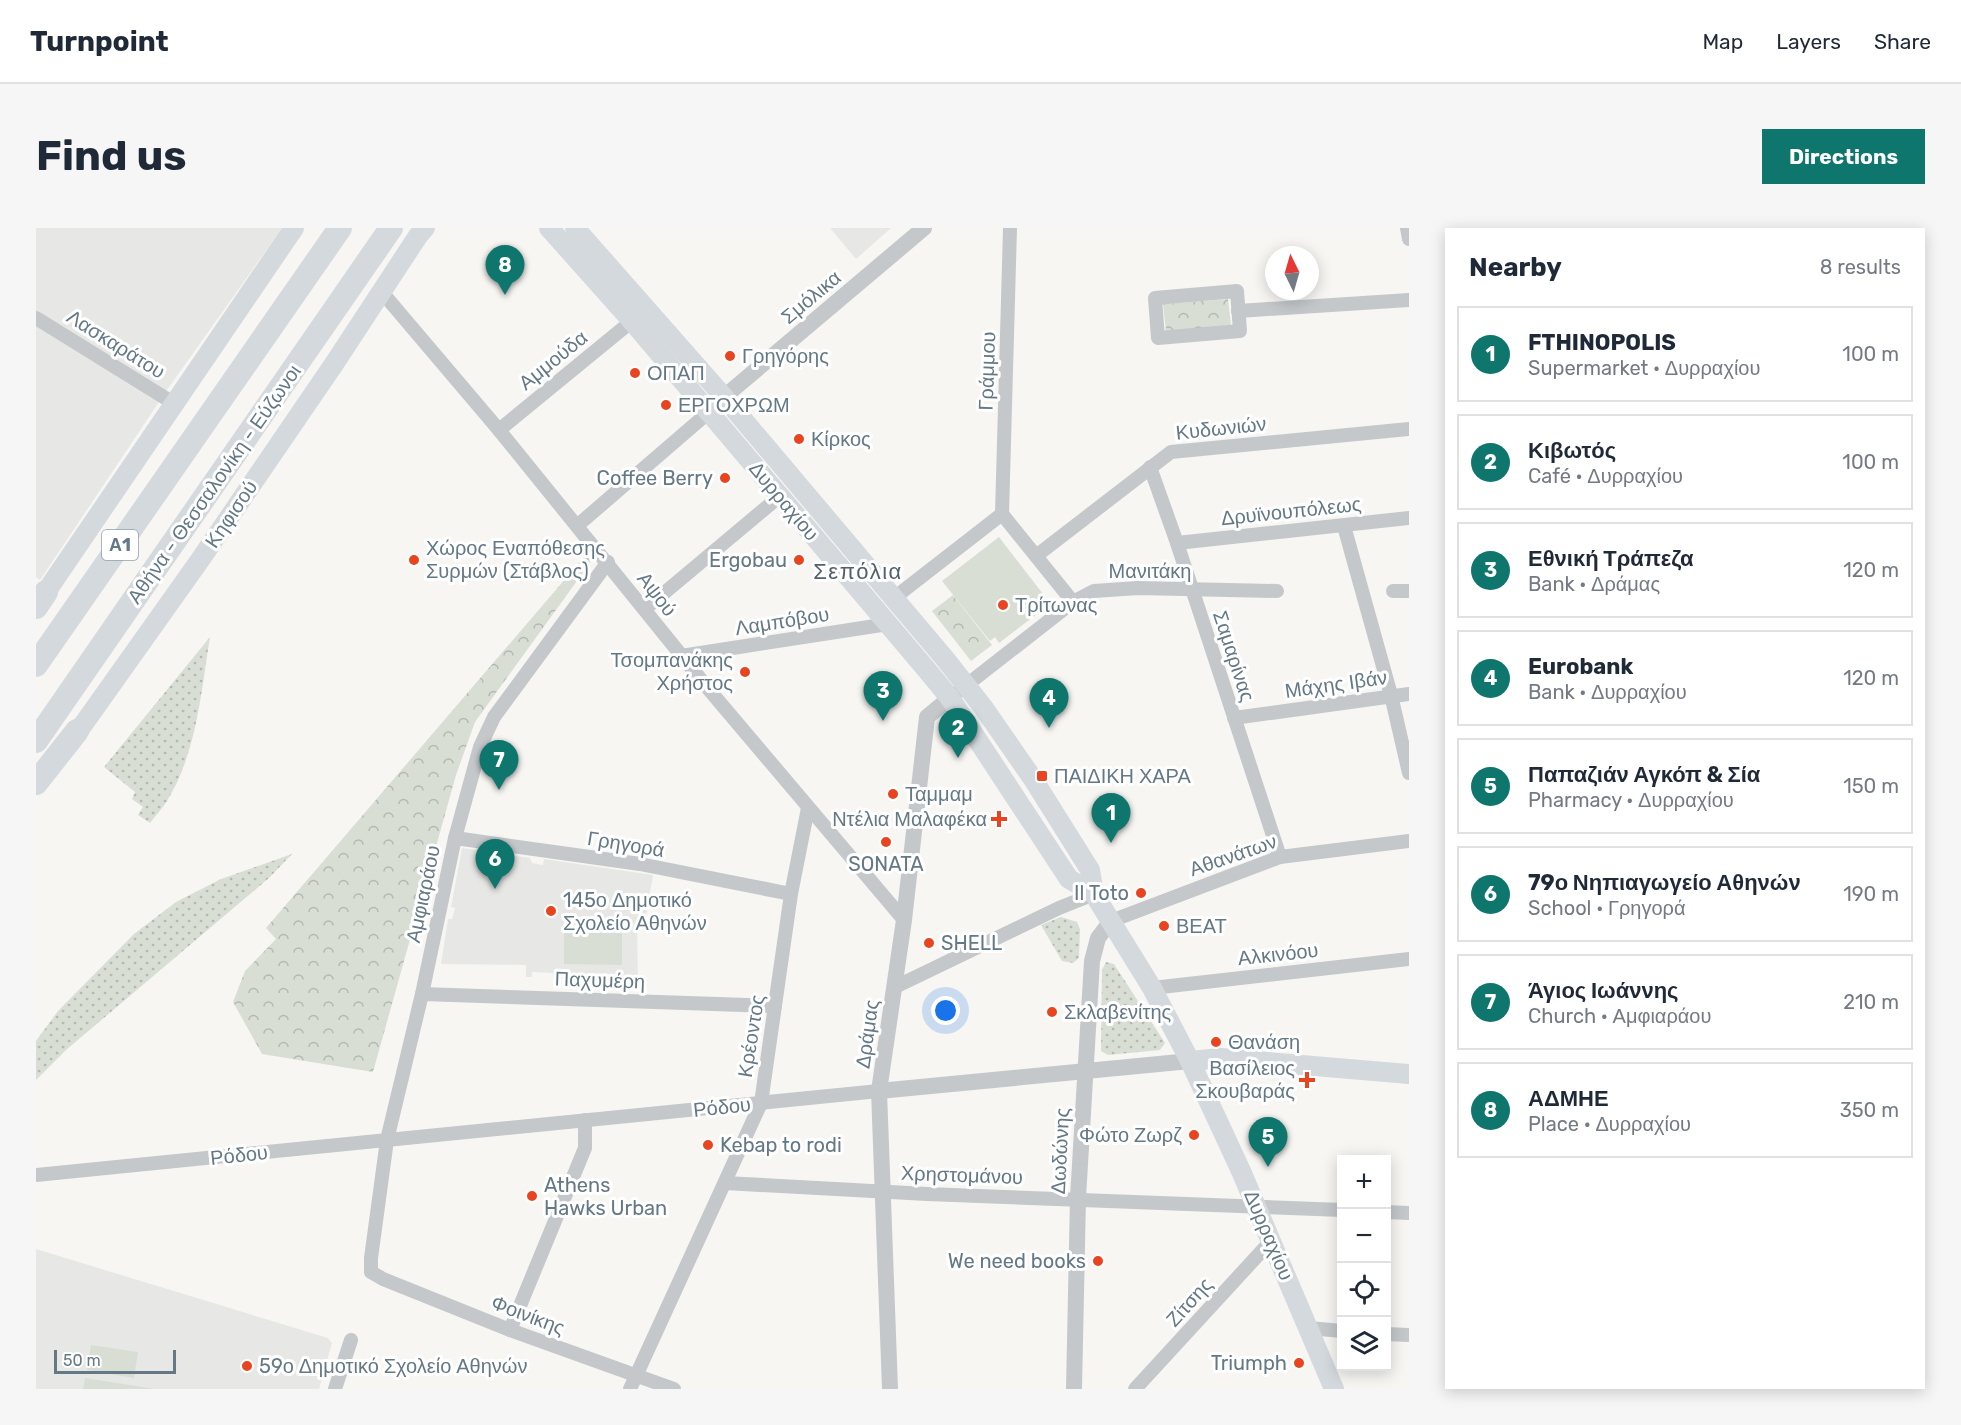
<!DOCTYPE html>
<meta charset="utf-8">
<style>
:root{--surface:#fff;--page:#f6f6f7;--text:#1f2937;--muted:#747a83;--line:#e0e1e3;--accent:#0f766e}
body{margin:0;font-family:Rubik,sans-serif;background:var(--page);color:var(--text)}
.controls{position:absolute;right:18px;bottom:18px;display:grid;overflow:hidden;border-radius:0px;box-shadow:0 3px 15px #0003}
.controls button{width:54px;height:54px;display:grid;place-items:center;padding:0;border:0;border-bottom:2px solid var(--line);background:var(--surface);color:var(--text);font:30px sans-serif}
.compass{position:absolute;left:1229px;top:18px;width:54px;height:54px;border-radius:50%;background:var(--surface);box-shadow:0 3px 15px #0003;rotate:355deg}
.scale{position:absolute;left:18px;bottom:15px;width:122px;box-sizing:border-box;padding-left:6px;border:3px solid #647885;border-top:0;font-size:16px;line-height:21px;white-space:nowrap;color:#647885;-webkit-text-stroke:4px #fff;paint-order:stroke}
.you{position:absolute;left:910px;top:783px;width:21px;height:21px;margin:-15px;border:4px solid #fff;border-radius:50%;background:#1a73e8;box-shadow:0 0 0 9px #1a73e833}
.badge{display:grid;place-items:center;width:39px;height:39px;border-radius:50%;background:var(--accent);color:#fff;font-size:20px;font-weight:700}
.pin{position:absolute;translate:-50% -50px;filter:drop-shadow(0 2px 3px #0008)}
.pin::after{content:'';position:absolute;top:32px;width:21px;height:18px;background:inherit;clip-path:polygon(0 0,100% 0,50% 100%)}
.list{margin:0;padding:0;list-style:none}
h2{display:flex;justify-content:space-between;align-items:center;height:78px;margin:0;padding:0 24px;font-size:26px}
h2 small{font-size:20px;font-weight:400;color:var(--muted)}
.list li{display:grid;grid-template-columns:39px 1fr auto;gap:18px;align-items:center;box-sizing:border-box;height:96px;margin:0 12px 12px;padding:0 12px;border:2px solid var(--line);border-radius:0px}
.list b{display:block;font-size:22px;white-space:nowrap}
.list p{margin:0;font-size:20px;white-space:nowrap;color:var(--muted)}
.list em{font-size:20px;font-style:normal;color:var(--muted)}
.icon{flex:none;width:33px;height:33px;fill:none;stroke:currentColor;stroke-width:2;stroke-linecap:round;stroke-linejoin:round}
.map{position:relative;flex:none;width:1373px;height:1161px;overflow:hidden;border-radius:0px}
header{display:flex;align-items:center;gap:36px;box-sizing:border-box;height:84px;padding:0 30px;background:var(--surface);border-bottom:2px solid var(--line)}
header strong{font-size:28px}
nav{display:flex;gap:33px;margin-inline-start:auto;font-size:21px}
.intro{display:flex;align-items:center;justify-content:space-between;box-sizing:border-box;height:144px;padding:0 36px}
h1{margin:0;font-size:42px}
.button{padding:15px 27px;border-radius:0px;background:var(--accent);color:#fff;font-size:21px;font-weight:700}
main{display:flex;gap:36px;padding:0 36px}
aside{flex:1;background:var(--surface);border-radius:0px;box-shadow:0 3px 15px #0003}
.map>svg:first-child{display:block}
.built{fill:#e7e8e6}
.grass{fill:url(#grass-dots)}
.park{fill:url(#park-crowns)}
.pitch{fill:#d8ded4}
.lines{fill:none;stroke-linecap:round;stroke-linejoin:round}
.minor{stroke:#c4c8cb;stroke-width:14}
.tertiary{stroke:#c4c8cb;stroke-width:16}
.secondary{stroke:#d4d9dd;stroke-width:20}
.motorway{stroke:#d4d9dd;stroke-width:24}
.poi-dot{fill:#e94420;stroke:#fff;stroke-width:2}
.labels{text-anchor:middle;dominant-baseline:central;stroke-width:6;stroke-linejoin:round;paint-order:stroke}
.shield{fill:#fff;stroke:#92a0aa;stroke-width:1.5}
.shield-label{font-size:18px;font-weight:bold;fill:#647885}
.street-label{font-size:20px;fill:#647885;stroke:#fff}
.poi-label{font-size:20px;fill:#647885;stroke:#fff;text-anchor:start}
.quarter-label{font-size:22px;letter-spacing:1.5px;fill:#52616a;stroke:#fff}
</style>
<header>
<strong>Turnpoint</strong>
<nav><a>Map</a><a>Layers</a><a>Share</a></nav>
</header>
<div class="intro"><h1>Find us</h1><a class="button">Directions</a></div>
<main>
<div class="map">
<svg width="1373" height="1161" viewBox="0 0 1373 1161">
<defs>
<pattern id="grass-dots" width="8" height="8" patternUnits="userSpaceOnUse" patternTransform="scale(1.5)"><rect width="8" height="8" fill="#d8ded4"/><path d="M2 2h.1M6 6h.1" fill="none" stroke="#b3b9b2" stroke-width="1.8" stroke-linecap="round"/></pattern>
<pattern id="park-crowns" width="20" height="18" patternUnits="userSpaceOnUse" patternTransform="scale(1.5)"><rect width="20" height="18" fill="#d8ded4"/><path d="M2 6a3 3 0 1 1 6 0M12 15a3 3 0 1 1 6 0" fill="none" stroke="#b3b9b2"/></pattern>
</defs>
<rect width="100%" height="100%" fill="#f7f6f3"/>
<g class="built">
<path d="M0 0H246L131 162 4 352 0 349Z"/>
<path d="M794 0H855L820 31Z"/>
<path d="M426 620 494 630 496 635 507 637 508 631 617 647 608 700 601 699 602 751 517 750V745L496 744V749H490V737L405 736 412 691H416L419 680 415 679Z"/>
<path d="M0 1021 292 1110 296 1115 283 1161H0Z"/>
</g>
<g class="grass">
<path d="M174 409C165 464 161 524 131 573 126 581 119 588 114 595L102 587 107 579 96 571 99 564 68 539Z"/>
<path d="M256 626 233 650 30 822 0 852V813L22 783 98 706 140 674 185 651Z"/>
<path d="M1025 689 1041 694 1044 701 1043 730 1037 735 1026 733 1005 697Z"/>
<path d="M1070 734 1078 736 1129 815 1124 822 1072 827 1065 823 1066 742Z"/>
</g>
<g class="park">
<path d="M1192 71 1195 98 1130 103 1127 76Z"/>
<path d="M554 322 559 328 439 494 420 547 337 844 226 826 197 774 209 743 240 711 230 700Z"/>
<path d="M917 367 956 417 935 433 896 383Z"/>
</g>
<g class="pitch">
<path d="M963 309 1010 370 1005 374 1010 379 963 415 959 409 954 413 906 353Z"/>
<path d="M528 705H586V737L528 736Z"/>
<path d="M55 1117 102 1124 98 1150 51 1142Z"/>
<path d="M49 1150 119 1161H47Z"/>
</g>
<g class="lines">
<g class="minor">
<path d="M974 0 966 286 1037 374"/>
<path d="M1371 0 1373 11"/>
<path d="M345 63 463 202 675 464 868 692"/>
<path d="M1201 63 1204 103 1122 110 1119 70Z"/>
<path d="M1202 83 1373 72"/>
<path d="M0 90 139 176"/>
<path d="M463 202 596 93"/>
<path d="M1114 239 1141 315 1244 629"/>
<path d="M542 297 673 184"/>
<path d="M1308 298 1355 467 1373 545"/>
<path d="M1141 315 1373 290"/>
<path d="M1000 328 1135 224 1373 201"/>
<path d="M572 334 458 489 444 519 419 610 386 766 351 912 335 1030V1044L347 1051 474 1102 638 1161"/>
<path d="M1357 363H1373"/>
<path d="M858 370 966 286"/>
<path d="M609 381 744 268"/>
<path d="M645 428 852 396"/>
<path d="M923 463 1037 374 1058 363 1102 360 1241 363"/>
<path d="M1198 490 1373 466"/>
<path d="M419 610 604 636 755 666"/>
<path d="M1075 693 1244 629 1373 613"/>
<path d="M859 759 1023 680 1058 666"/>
<path d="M1116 760 1373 731"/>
<path d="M386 766 739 778"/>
<path d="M0 947 843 863"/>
<path d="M689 955 891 966 1306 982"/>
<path d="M1350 984 1373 985"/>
<path d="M1273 1100 1306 1103"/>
<path d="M474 1102 549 920V892"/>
<path d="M1350 1106 1373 1107"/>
<path d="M299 1161 315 1112"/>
<path d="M594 1161 725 875 755 666 772 580"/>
<path d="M1099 1161 1235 1013"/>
</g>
<g class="tertiary">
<path d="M688 169 888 0"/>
<path d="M843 863 1154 833"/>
<path d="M854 1161 843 863 868 692 891 489 914 470"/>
<path d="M1038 1161 1042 970 1056 733 1062 710 1075 693"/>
</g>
<g class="secondary">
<path d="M513 0 596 93 890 441 914 470 1033 651 1058 666"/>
<path d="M539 0 688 169 910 432 947 479 997 551 1054 642 1058 666 1116 760 1154 833 1205 943 1298 1161"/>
<path d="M0 375 10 364 258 0"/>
<path d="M34 515 164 332 298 136 382 8 389 0"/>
<path d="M1154 833 1185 830 1373 846"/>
</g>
<g class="motorway">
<path d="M0 379 10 364"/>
<path d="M0 437 304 0"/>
<path d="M0 513 355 0"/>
<path d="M0 555 41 503"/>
</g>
</g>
<g class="poi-dot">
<circle cx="694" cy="128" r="6"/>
<circle cx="599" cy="145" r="6"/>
<circle cx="630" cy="177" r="6"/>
<circle cx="763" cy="211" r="6"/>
<circle cx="689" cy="250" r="6"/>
<circle cx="378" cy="332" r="6"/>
<circle cx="763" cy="332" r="6"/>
<circle cx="967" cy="377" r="6"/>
<circle cx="709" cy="444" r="6"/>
<rect x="1000" y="542" width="12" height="12" rx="3"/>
<circle cx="857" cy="566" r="6"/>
<path d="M960 582h6v6h6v6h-6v6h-6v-6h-6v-6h6z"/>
<circle cx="850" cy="614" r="6"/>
<circle cx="1105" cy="665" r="6"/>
<circle cx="515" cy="683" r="6"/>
<circle cx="1128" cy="698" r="6"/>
<circle cx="893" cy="715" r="6"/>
<circle cx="1016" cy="784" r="6"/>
<circle cx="1180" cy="814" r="6"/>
<path d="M1268 843h6v6h6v6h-6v6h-6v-6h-6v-6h6z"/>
<circle cx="1158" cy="907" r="6"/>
<circle cx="672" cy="917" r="6"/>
<circle cx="496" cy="968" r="6"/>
<circle cx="1062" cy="1033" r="6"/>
<circle cx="1263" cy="1135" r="6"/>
<circle cx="211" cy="1138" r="6"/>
</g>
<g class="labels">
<rect class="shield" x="66" y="302" width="36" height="30" rx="4.5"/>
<g class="shield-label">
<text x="84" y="317">Α1</text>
</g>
<g class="street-label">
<text transform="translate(775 69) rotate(-40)">Σμόλικα</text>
<text transform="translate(80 116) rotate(32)">Λασκαράτου</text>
<text transform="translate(517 132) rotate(-39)">Αμμούδα</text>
<text transform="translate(951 143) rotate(-88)">Γράμμου</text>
<text transform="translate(1185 200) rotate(-6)">Κυδωνιών</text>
<text transform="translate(178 256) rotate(-55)">Αθήνα - Θεσσαλονίκη - Εύζωνοι</text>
<text transform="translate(748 273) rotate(50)">Δυρραχίου</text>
<text transform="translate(1255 283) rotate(-6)">Δρυϊνουπόλεως</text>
<text transform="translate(195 286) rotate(-56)">Κηφισού</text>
<text x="1114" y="343">Μανιτάκη</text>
<text transform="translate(621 366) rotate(52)">Αψού</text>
<text transform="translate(746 393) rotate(-9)">Λαμπόβου</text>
<text transform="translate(1198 428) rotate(72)">Σαμαρίνας</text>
<text transform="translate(1300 456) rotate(-8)">Μάχης Ιβάν</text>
<text transform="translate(590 616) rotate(9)">Γρηγορά</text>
<text transform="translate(1197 627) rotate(-19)">Αθανάτων</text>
<text transform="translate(387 666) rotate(-78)">Αμφιαράου</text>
<text transform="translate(1242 726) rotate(-6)">Αλκινόου</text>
<text transform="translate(564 752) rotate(2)">Παχυμέρη</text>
<text transform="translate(831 806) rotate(-82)">Δράμας</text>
<text transform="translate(715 808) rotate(-81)">Κρέοντος</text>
<text transform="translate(686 879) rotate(-6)">Ρόδου</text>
<text transform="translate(1024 923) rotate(-87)">Δωδώνης</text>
<text transform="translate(203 927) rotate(-6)">Ρόδου</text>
<text transform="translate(926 947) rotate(2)">Χρηστομάνου</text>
<text transform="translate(1233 1007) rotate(67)">Δυρραχίου</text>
<text transform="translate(1153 1074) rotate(-48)">Ζίτσης</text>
<text transform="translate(492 1087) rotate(21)">Φοινίκης</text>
</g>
<g class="poi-label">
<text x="706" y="128">Γρηγόρης</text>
<text x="611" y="145">ΟΠΑΠ</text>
<text x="642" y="177">ΕΡΓΟΧΡΩΜ</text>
<text x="775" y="211">Κίρκος</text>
<text x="677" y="250" text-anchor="end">Coffee Berry</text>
<text x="390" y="320">Χώρος Εναπόθεσης<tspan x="390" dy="23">Συρμών (Στάβλος)</tspan></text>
<text x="751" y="332" text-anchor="end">Ergobau</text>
<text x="979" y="377">Τρίτωνας</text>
<text x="697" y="432" text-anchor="end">Τσομπανάκης<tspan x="697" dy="23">Χρήστος</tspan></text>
<text x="1018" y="548">ΠΑΙΔΙΚΗ ΧΑΡΑ</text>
<text x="869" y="566">Ταμμαμ</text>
<text x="951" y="591" text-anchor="end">Ντέλια Μαλαφέκα</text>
<text x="850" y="636" text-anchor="middle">SONATA</text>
<text x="1093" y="665" text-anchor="end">Il Toto</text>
<text x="527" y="672">145ο Δημοτικό<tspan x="527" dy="23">Σχολείο Αθηνών</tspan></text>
<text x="1140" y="698">ΒΕΑΤ</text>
<text x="905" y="715">SHELL</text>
<text x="1028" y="784">Σκλαβενίτης</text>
<text x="1192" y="814">Θανάση</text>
<text x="1259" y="840" text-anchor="end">Βασίλειος<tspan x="1259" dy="23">Σκουβαράς</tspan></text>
<text x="1146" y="907" text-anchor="end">Φώτο Ζωρζ</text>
<text x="684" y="917">Kebap to rodi</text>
<text x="508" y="957">Athens<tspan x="508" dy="23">Hawks Urban</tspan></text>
<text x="1050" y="1033" text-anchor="end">We need books</text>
<text x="1251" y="1135" text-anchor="end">Triumph</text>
<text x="223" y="1138">59ο Δημοτικό Σχολείο Αθηνών</text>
</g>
<g class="quarter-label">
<text x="822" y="343">Σεπόλια</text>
</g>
</g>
</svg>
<div class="controls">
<button>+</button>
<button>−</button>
<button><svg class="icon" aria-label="locate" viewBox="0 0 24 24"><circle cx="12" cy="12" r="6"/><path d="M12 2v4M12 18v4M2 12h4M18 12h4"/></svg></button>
<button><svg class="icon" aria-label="layers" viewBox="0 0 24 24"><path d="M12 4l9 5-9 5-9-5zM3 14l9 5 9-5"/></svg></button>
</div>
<svg class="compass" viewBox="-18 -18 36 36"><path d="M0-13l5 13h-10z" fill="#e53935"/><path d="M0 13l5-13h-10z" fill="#747a83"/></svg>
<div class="scale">50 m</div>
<div class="you"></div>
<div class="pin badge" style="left:1075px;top:615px">1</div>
<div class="pin badge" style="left:922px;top:530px">2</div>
<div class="pin badge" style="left:847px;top:493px">3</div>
<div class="pin badge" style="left:1013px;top:500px">4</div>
<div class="pin badge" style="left:1232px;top:939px">5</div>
<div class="pin badge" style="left:459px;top:661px">6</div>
<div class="pin badge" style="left:463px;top:562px">7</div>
<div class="pin badge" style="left:469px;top:67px">8</div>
</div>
<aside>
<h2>Nearby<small>8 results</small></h2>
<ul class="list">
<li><span class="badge">1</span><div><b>FTHINOPOLIS</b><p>Supermarket · Δυρραχίου</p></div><em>100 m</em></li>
<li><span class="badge">2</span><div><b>Κιβωτός</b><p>Café · Δυρραχίου</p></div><em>100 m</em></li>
<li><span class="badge">3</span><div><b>Εθνική Τράπεζα</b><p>Bank · Δράμας</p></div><em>120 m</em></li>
<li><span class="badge">4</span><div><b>Eurobank</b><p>Bank · Δυρραχίου</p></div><em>120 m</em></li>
<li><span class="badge">5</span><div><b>Παπαζιάν Αγκόπ &amp; Σία</b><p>Pharmacy · Δυρραχίου</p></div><em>150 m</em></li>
<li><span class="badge">6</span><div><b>79ο Νηπιαγωγείο Αθηνών</b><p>School · Γρηγορά</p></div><em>190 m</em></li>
<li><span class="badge">7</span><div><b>Άγιος Ιωάννης</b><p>Church · Αμφιαράου</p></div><em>210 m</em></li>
<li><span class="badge">8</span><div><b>ΑΔΜΗΕ</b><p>Place · Δυρραχίου</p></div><em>350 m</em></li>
</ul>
</aside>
</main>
